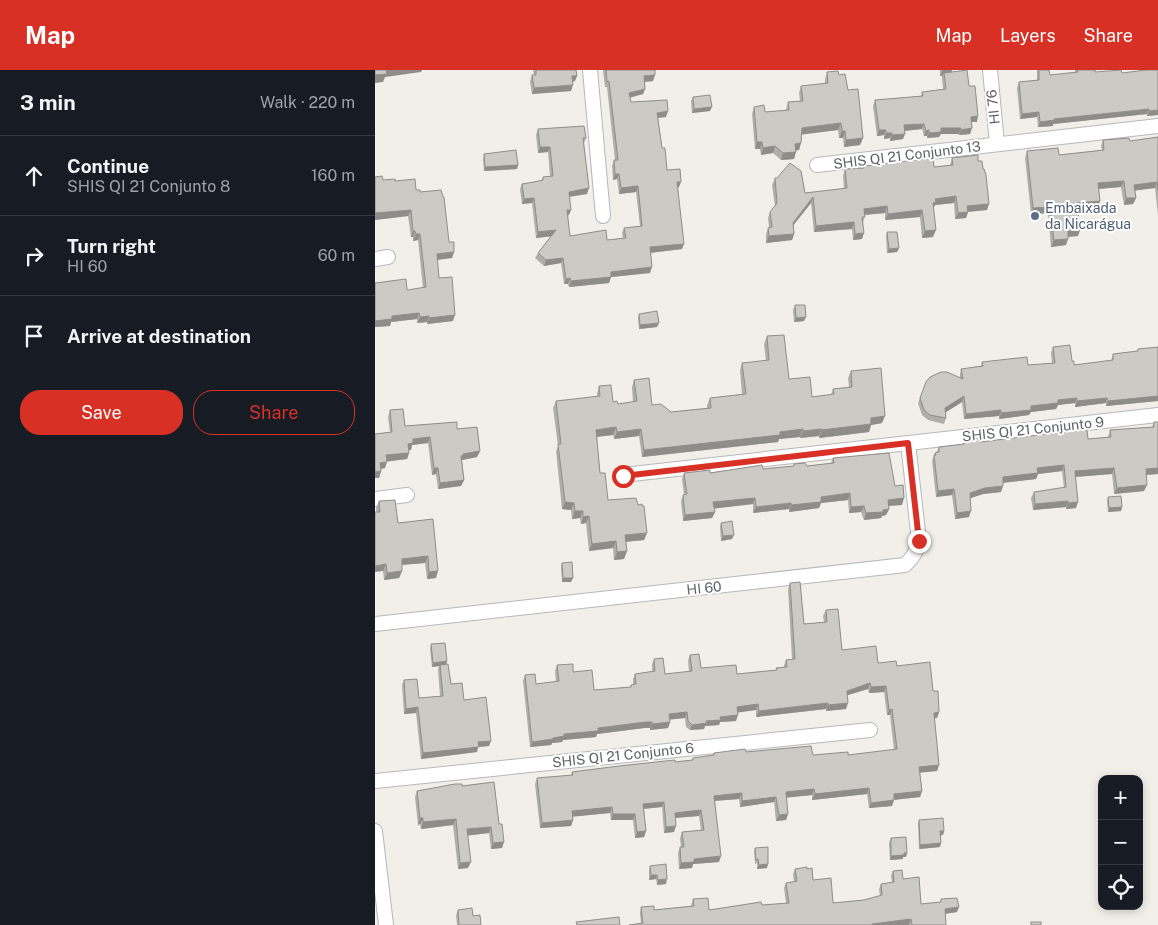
<!DOCTYPE html>
<meta charset="utf-8">
<style>
:root{--surface:#171b24;--page:#242831;--text:#f1f3f6;--muted:#9ea1a6;--line:#363941;--accent:#d93025}
body{margin:0;font-family:"Public Sans",sans-serif;background:var(--page);color:var(--text)}
.controls{position:absolute;right:15px;bottom:15px;display:grid;overflow:hidden;border-radius:10px;box-shadow:0 2px 8px #0003}
.controls button{width:45px;height:45px;display:grid;place-items:center;padding:0;border:0;border-bottom:1px solid var(--line);background:var(--surface);color:var(--text);font:25px sans-serif}
.stop{position:absolute;width:15px;height:15px;margin:-11px;border:4px solid #d93025;border-radius:50%;background:#fff}
.stop.end{background:#d93025;border-color:#fff;box-shadow:0 1px 5px #0008}
.list{margin:0;padding:0;list-style:none}
h2{display:flex;justify-content:space-between;align-items:center;height:65px;margin:0;padding:0 20px;font-size:21px}
h2 small{font-size:16px;font-weight:400;color:var(--muted)}
.list li{display:grid;grid-template-columns:32px 1fr auto;gap:15px;align-items:center;box-sizing:border-box;height:80px;padding:0 20px;border-top:1px solid var(--line)}
.list b{display:block;font-size:19px;white-space:nowrap}
.list p{margin:0;font-size:16px;white-space:nowrap;color:var(--muted)}
.list em{font-size:16px;font-style:normal;color:var(--muted)}
.actions{display:flex;gap:10px;padding:15px 20px}
.actions a{flex:1;padding:11px 0;border:1px solid var(--accent);border-radius:20px;text-align:center;font-size:18px;color:var(--accent)}
.actions .main{background:var(--accent);color:#fff}
.icon{flex:none;width:28px;height:28px;fill:none;stroke:currentColor;stroke-width:2;stroke-linecap:round;stroke-linejoin:round}
.map{position:relative;flex:none;width:783px;height:855px;overflow:hidden}
header{display:flex;align-items:center;gap:30px;box-sizing:border-box;height:70px;padding:0 25px;background:var(--accent);color:#fff}
header strong{font-size:24px}
nav{display:flex;gap:28px;margin-inline-start:auto;font-size:18px}
main{display:flex}
aside{flex:1;background:var(--surface)}
.map>svg:first-child{display:block}
.lines{fill:none;stroke-linecap:round;stroke-linejoin:round}
.street-casing{stroke:#b5b8bc;stroke-width:16}
.street{stroke:#fff;stroke-width:14}
.wall{fill:#afaea9}
.shaded-wall{fill:#8f8d8a}
.building{fill:#cccac5;stroke:#8f8d8a}
.route{stroke:#d93025;stroke-width:6}
.service-dot{fill:#5c6f8a;stroke:#fff;stroke-width:2}
.labels{text-anchor:middle;dominant-baseline:central;stroke-width:4;stroke-linejoin:round;paint-order:stroke}
.street-label{font-size:14px;fill:#5f6368;stroke:#fff}
.service-label{font-size:14px;fill:#4e5e75;stroke:#fff;text-anchor:start}
</style>
<header>
<strong>Map</strong>
<nav><a>Map</a><a>Layers</a><a>Share</a></nav>
</header>
<main>
<aside>
<h2>3 min<small>Walk · 220 m</small></h2>
<ul class="list">
<li><svg class="icon" aria-label="ahead" viewBox="0 0 24 24"><path d="M12 20V5M6 11l6-6 6 6"/></svg><div><b>Continue</b><p>SHIS QI 21 Conjunto 8</p></div><em>160 m</em></li>
<li><svg class="icon" aria-label="right" viewBox="0 0 24 24"><path d="M7 20v-9h11M14 6l5 5-5 5"/></svg><div><b>Turn right</b><p>HI 60</p></div><em>60 m</em></li>
<li><svg class="icon" aria-label="arrive" viewBox="0 0 24 24"><path d="M6 21V4h12l-3 4 3 4H6"/></svg><div><b>Arrive at destination</b></div></li>
</ul>
<div class="actions"><a class="main">Save</a><a>Share</a></div>
</aside>
<div class="map">
<svg width="783" height="855" viewBox="0 0 783 855">
<rect width="100%" height="100%" fill="#f1efe8"/>
<g class="lines">
<g class="street-casing">
<g id="street">
<path d="M215 0 228 146"/>
<path d="M615 0 622 74"/>
<path d="M442 95 783 56"/>
<path d="M0 189 13 187"/>
<path d="M248 405 783 345"/>
<path d="M0 429 32 425"/>
<path d="M0 554 530 495C538 488 541 482 544 471L533 373"/>
<path d="M0 711 495 660"/>
<path d="M0 761 11 855"/>
</g>
</g>
<use href="#street" class="street"/>
</g>
<g class="wall">
<path d="M158 0H201L200 11 197 12 196 21 157 24 155 11 157 5H159Z"/>
<path d="M228 0H280L278 11 269 12 270 19 268 24 255 28 256 32 291 47 283 48 287 78 292 100 304 117H303L307 179 276 183 275 203 236 207 234 213 194 217 193 214H189L186 193 169 196 160 188 163 183 176 166 161 168 157 133 147 134 145 119 147 114 159 112 167 110 168 107 175 106 173 82 163 83 161 65 163 59 211 68 209 73 212 124 194 127V145H192L195 166 232 170 248 168 247 163 249 158 265 156 261 122 244 124 242 109 238 110 237 96 239 90H240L232 17H230Z"/>
<path d="M565 0H577L576 2 594 16 602 52H596L597 58 595 64 584 65V64H566L564 67 552 68V66H549L547 59 530 61 528 69 515 71V68L509 69V65L502 66 498 36 500 30 546 26 547 22 568 19 567 8V6H565Z"/>
<path d="M662 0H674L675 5 700 2V0H720V2L747 3 783 45 772 46V44L678 54V56L663 57 662 47 645 49 642 18 644 12 662 10Z"/>
<path d="M452 2 464 5 473 20 488 68 485 75 469 77 468 68H464L463 60 426 64 424 80H421L419 89 406 90 398 83 386 85 385 79H380L377 44 379 37 390 42 411 40 413 32 425 31 424 23 426 16 450 14V9Z"/>
<path d="M318 27 335 41 317 43 316 31Z"/>
<path d="M783 67V146L780 118 760 120 761 128 758 134 749 135 746 117 724 119 723 137 703 139V166L693 167 691 175 676 177 673 143 656 144 650 88 652 81 684 85 727 80 726 76 728 70 755 71Z"/>
<path d="M109 84 143 95 142 99 109 101 108 89Z"/>
<path d="M577 88 612 140 593 142 591 148 580 149 579 133 560 135 558 139V167L547 168 545 147 510 150V143L490 145 488 153 487 169 478 170 477 159 439 162 436 133 418 156 419 164 417 170 391 173V164L393 158 394 157 393 148 395 142 400 136 397 115 400 108 430 123 469 119 468 106 470 99 488 98 489 96 559 97 575 95Z"/>
<path d="M0 107 8 110 20 111 45 122 79 182 77 188 62 190 64 208 78 251 52 254V252L42 253V249L16 252 15 256 0 257V213L32 220 48 218 43 170 38 171V167H36L33 146 0 150Z"/>
<path d="M512 162 524 178 522 182 512 183 511 166Z"/>
<path d="M420 235 429 251 419 252 418 240Z"/>
<path d="M264 244 282 257 264 259 263 248Z"/>
<path d="M392 266 414 309 437 327 456 325 458 319 474 317 473 308 476 301 507 353 496 355 494 362 444 368V366L425 368V367L404 369 403 372 267 387 264 366 239 369 238 365 222 367 225 403 233 430 272 463 269 470 251 472 252 481 249 489 239 490 238 478 214 481 211 453 206 454 205 448 197 449 196 440 187 439 181 381 183 376 178 338 181 331 222 327V324L224 316 238 332 243 334 258 332 257 317 259 310 277 335 296 342 332 338V335L335 328 367 324 365 300 367 293 391 291 389 274Z"/>
<path d="M678 277 697 291 699 295 736 291 738 284 762 282 763 279 783 277V331L731 336V333L700 337V333L683 335 681 339 656 342 654 345 624 349V346L589 349 587 332 571 342V348L569 354 553 350 547 345 543 333 551 312 585 308V304L586 299 606 296 607 292 653 295 677 293 676 283Z"/>
<path d="M28 339 30 356 82 352V359L102 357 105 381 102 387 87 390 89 410 86 416 63 419 61 404 57 405 53 373 37 375 36 380H34V383L32 389 12 391 10 398 6 399V401L4 408H0V364L15 362 13 347 15 340Z"/>
<path d="M779 352 783 404 771 405 769 421 739 424 737 404 701 407V438L691 439V437L658 440 656 428 659 422 689 418 687 401 663 404 661 409 628 413 626 422 608 424 595 428 594 447 580 449 577 425 561 427 557 391 559 385 560 383H561L564 377 588 374 589 370 605 372 713 369 733 367 735 360 777 357Z"/>
<path d="M458 388 520 416 527 435 513 436 514 439 511 445 507 446 506 448 489 450 486 442 474 443 473 430 446 433 444 438 414 442V439L378 443V434L339 438 340 442 337 448 308 451 306 431 308 425H309L307 409 309 403H335L388 399 418 396 419 394 432 396 456 393Z"/>
<path d="M733 427 747 437 746 441 733 442 732 431Z"/>
<path d="M4 431 23 453 58 449 61 508 52 509 50 493 27 495V501L24 508 9 510 1 438Z"/>
<path d="M346 453 357 469 346 471 345 457Z"/>
<path d="M187 493 196 512H187L186 497Z"/>
<path d="M415 513 429 554 449 552 448 546 451 540 467 580 503 593 522 596 558 621 564 642 562 648H559L564 695 562 701 545 702 547 721 545 727 519 730 517 736 494 738 492 724 437 730V725L411 727 413 744 411 750 401 751 399 732 365 737 364 729 340 731 344 792 318 794 317 798 304 799 303 783 305 777H306L305 768 307 762 326 760 324 746 301 748 299 762 289 763 287 737 269 739 271 761 269 767 260 768 258 750H236L235 743 198 746V750L196 756 165 758 160 714 162 708 196 705 197 702 317 690 318 688 338 685 339 683 371 682 438 685H473L519 680 515 645H512L509 622 494 623 493 619 472 625 471 639 451 641V639L381 647V640L362 642 361 651 345 652 344 655 330 656 329 659 315 660 311 657 310 648 295 649V652L293 658 275 660V658H269L222 664 221 667 188 670 187 672 177 673 176 675 155 677 148 611 150 605 161 614 181 612 180 601 182 595 198 602 219 620 255 617 256 615H258V609L260 604 277 602V594L279 589 290 604 314 602 313 590 315 585 326 598 362 604 401 600V598L409 597V595L411 590 417 589 413 519Z"/>
<path d="M56 574 72 591 71 594 76 614 89 630 114 676 103 677 102 682 46 689 41 643 29 644 27 615 29 610 44 628 65 626 63 600 64 596 57 597 55 579Z"/>
<path d="M119 712 127 778 116 779 114 763 93 765V798L83 799 78 755 46 759 45 754 43 755 40 727 42 721Z"/>
<path d="M544 750 569 761 568 765H566L565 777 544 779 543 754Z"/>
<path d="M516 768 532 783 531 787H528V789L515 790 514 773Z"/>
<path d="M380 778 392 798 382 799V793L380 794 379 782Z"/>
<path d="M275 796 291 814 282 815 281 809 274 810V800Z"/>
<path d="M420 799 438 810 458 833 489 830 505 826 504 819 506 814 517 813 516 806 518 801 528 809 546 834 565 832 566 829 582 842 570 844 571 855 266 854 265 843 266 837 279 840 316 836 318 829 334 840 411 833 409 818 411 813 419 812 418 804Z"/>
<path d="M83 840 98 846 106 855H82L81 845Z"/>
</g>
<g class="shaded-wall">
<path d="M10 0H47L46 2 10 7 8 12 0 13V5Z"/>
<path d="M568 0H577L575 6 569 3 567 6H565Z"/>
<path d="M280 5 278 11 267 12 269 6Z"/>
<path d="M197 6H202L200 11 195 12Z"/>
<path d="M198 15 196 21 157 24 159 18Z"/>
<path d="M270 19 268 24 252 28 254 23Z"/>
<path d="M337 37 335 41 317 43 319 39Z"/>
<path d="M774 39 772 44 678 54V56L663 57 665 52 679 49Z"/>
<path d="M783 40V45L772 46 774 41Z"/>
<path d="M293 41 291 47 280 48 282 43Z"/>
<path d="M664 42 662 47 645 49 647 44Z"/>
<path d="M603 46 602 52H594L596 47Z"/>
<path d="M466 53 463 60 424 65 427 58Z"/>
<path d="M549 54 547 59 527 61 529 55Z"/>
<path d="M566 58H586L584 64H566L564 67 552 68 554 63Z"/>
<path d="M597 58 595 64 584 65 586 60Z"/>
<path d="M504 60H511L509 65 502 66Z"/>
<path d="M554 60 552 66H549L551 61Z"/>
<path d="M467 61H470L468 68H464Z"/>
<path d="M511 63H517L515 68 509 69Z"/>
<path d="M530 64 528 69 515 71 517 65Z"/>
<path d="M488 68 485 75 469 77 471 70Z"/>
<path d="M382 72H387L385 79H380Z"/>
<path d="M426 73 424 80 418 81 420 74Z"/>
<path d="M400 76 398 83 386 85 388 78Z"/>
<path d="M165 77H175L173 82 163 83Z"/>
<path d="M421 82 419 89 406 90 408 83Z"/>
<path d="M143 95 142 99 109 101 110 97Z"/>
<path d="M240 104H244L242 109 238 110Z"/>
<path d="M749 111 746 117 721 119 723 113Z"/>
<path d="M302 112H306L304 117 300 118Z"/>
<path d="M782 112 780 118 757 121 759 115Z"/>
<path d="M263 116 261 122 244 124 246 118Z"/>
<path d="M214 118 212 124 192 127 194 122Z"/>
<path d="M581 126 579 133 560 135 558 139V133L560 129Z"/>
<path d="M438 127 436 133 415 159 418 153Z"/>
<path d="M159 128 157 133 147 134 149 129Z"/>
<path d="M751 128H761L758 134 749 135Z"/>
<path d="M725 131 723 137 700 139 702 133Z"/>
<path d="M614 134 612 140 590 142 592 136Z"/>
<path d="M512 136 510 143 487 145 489 139Z"/>
<path d="M675 137 673 143 656 144 658 138Z"/>
<path d="M36 140 33 146 0 150V143Z"/>
<path d="M192 140H196L194 145 190 146Z"/>
<path d="M547 140 545 147 510 150 513 144Z"/>
<path d="M593 142 591 148 580 149 583 143Z"/>
<path d="M479 152 477 159 439 162 441 156Z"/>
<path d="M181 160 179 166 161 168 163 162Z"/>
<path d="M561 160 558 167 547 168 550 161Z"/>
<path d="M705 160 703 166 690 167 693 161Z"/>
<path d="M38 161H40L38 167H36Z"/>
<path d="M489 163 487 169 478 170 480 164Z"/>
<path d="M41 164H45L43 170 38 171Z"/>
<path d="M419 164 417 170 391 173 394 166Z"/>
<path d="M693 169 691 175 676 177 679 170Z"/>
<path d="M309 174 307 179 273 183 275 177Z"/>
<path d="M524 178 522 182 512 183 514 179Z"/>
<path d="M79 182 77 188 59 190 62 184Z"/>
<path d="M188 188 186 193 169 196 171 190Z"/>
<path d="M277 197 275 203 236 207 234 213 194 217 196 211 236 202Z"/>
<path d="M195 208 193 214H189L191 209Z"/>
<path d="M44 243 42 249 16 252 15 256 0 257V251L17 246Z"/>
<path d="M80 245 78 251 52 254 54 248Z"/>
<path d="M54 246 52 252 42 253 45 247Z"/>
<path d="M431 247 429 251 419 252 421 248Z"/>
<path d="M284 253 282 257 264 259 265 255Z"/>
<path d="M589 326 587 332 568 344 570 338Z"/>
<path d="M783 326V331L731 336 733 331Z"/>
<path d="M702 328 700 333 683 335 681 339 656 342 654 345 624 349 626 343 683 330Z"/>
<path d="M732 328 731 333 700 337 702 331Z"/>
<path d="M626 340 624 346 589 349 591 344Z"/>
<path d="M510 346 507 353 496 355 494 362 444 368 447 360 496 348Z"/>
<path d="M241 357 238 365 219 367 221 360Z"/>
<path d="M266 359 264 366 239 369 242 362Z"/>
<path d="M428 359 425 367 404 369 403 372 267 387 269 380Z"/>
<path d="M447 359 444 366 425 368 428 361Z"/>
<path d="M55 367 53 373 37 375 36 380H31L33 374 38 369Z"/>
<path d="M105 381 102 387 87 390 86 391V386L88 384Z"/>
<path d="M34 383 32 389 9 392 11 385Z"/>
<path d="M12 392 10 398 3 399 5 393Z"/>
<path d="M689 395 687 401 663 404 661 409 625 413 628 407 662 398Z"/>
<path d="M59 398H63L61 404 57 405Z"/>
<path d="M739 398 737 404 698 407 700 401Z"/>
<path d="M783 398V404L769 405 771 399Z"/>
<path d="M6 401 4 408H0V402Z"/>
<path d="M89 410 86 416 63 419 65 413Z"/>
<path d="M772 415 769 421 739 424 742 418Z"/>
<path d="M628 416 626 422 608 424 593 429 595 423 610 418Z"/>
<path d="M579 419 577 425 561 427 563 421Z"/>
<path d="M475 423 473 430 446 433 444 438 414 442 416 435 446 427Z"/>
<path d="M380 428 378 434 336 439 338 432Z"/>
<path d="M529 428 527 435 510 436 513 430Z"/>
<path d="M693 431 691 437 658 440 660 434Z"/>
<path d="M190 432 199 433 196 440 187 439Z"/>
<path d="M703 432 701 438 691 439 693 433Z"/>
<path d="M416 433 414 439 378 443 381 437Z"/>
<path d="M489 436 486 442 474 443 476 437Z"/>
<path d="M747 437 746 441 733 442 734 438Z"/>
<path d="M514 439 511 445 507 446 506 448 489 450 491 443Z"/>
<path d="M200 441H208L205 448 197 449Z"/>
<path d="M596 441 594 447 580 449 582 443Z"/>
<path d="M340 442 337 448 308 451 310 445Z"/>
<path d="M214 446 211 453 206 454 208 447Z"/>
<path d="M272 463 269 470 247 472 250 465Z"/>
<path d="M359 465 357 469 346 471 348 466Z"/>
<path d="M241 471 238 478 214 481 217 474Z"/>
<path d="M252 481 249 489 239 490 242 482Z"/>
<path d="M53 486 50 493 24 495 27 489Z"/>
<path d="M11 494 8 501 0 502V496Z"/>
<path d="M27 501 24 508 9 510 12 503Z"/>
<path d="M63 501 61 508 52 509 54 502Z"/>
<path d="M188 508H198L196 512H187Z"/>
<path d="M72 591 71 595 57 597 58 593Z"/>
<path d="M495 613 493 619 470 626 472 621Z"/>
<path d="M511 616 509 622 494 623 496 617Z"/>
<path d="M453 633 451 639 381 647 384 641Z"/>
<path d="M473 633 471 639 451 641 453 635Z"/>
<path d="M383 634 381 640 360 643 362 637Z"/>
<path d="M43 637 41 643 29 644 31 639Z"/>
<path d="M517 639 515 645H512L514 640Z"/>
<path d="M312 642 310 648 292 650 294 644Z"/>
<path d="M564 642 562 648 557 649 559 643Z"/>
<path d="M363 645 361 651 345 652 344 655 330 656 329 659 315 660 317 655 345 647Z"/>
<path d="M271 652H277L275 658H269L222 664 221 667 188 670 187 672 177 673 176 675 155 677 157 672 178 668 189 664 223 658Z"/>
<path d="M295 652 293 658 275 660 277 654Z"/>
<path d="M116 671 114 676 103 677 102 682 46 689 48 683 103 672Z"/>
<path d="M564 695 562 701 542 703 544 697Z"/>
<path d="M494 718 492 724 437 730 440 724Z"/>
<path d="M439 719 437 725 409 728 411 722Z"/>
<path d="M547 721 545 727 517 730 519 724Z"/>
<path d="M367 723 364 729 337 731 339 726Z"/>
<path d="M401 727 399 732 365 737 367 731Z"/>
<path d="M519 730 517 736 494 738 496 733Z"/>
<path d="M289 732 287 737 266 739 268 734Z"/>
<path d="M237 737 235 743 195 747 197 741Z"/>
<path d="M326 740 324 746 298 748 300 743Z"/>
<path d="M238 744H260L258 750H236Z"/>
<path d="M413 744 411 750 401 751 404 745Z"/>
<path d="M45 748H48L45 754 43 755Z"/>
<path d="M81 749 78 755 46 759 48 752Z"/>
<path d="M198 750 196 756 165 758 167 753Z"/>
<path d="M301 756 299 762 289 763 291 757Z"/>
<path d="M116 757 114 763 90 766 92 759Z"/>
<path d="M271 761 269 767 260 768 262 762Z"/>
<path d="M565 761H569L568 765 564 766Z"/>
<path d="M129 772 127 778 116 779 118 773Z"/>
<path d="M566 773 565 777 544 779 545 775Z"/>
<path d="M529 783H532L531 787H528V789L515 790 516 786Z"/>
<path d="M346 786 344 792 318 794 317 798 304 799 306 793 319 789Z"/>
<path d="M96 792 93 798 83 799 85 793Z"/>
<path d="M393 794 392 798 382 799 384 795Z"/>
<path d="M276 805H282L281 809 274 810Z"/>
<path d="M292 809 291 814 282 815 283 810Z"/>
<path d="M584 837 582 842 568 844 570 839Z"/>
<path d="M536 849 534 855H497V854Z"/>
</g>
<g class="building">
<path d="M0 0H11L12 4 0 5Z"/>
<path d="M161 0H201L202 6H197L198 15 159 18 157 5H161Z"/>
<path d="M231 0H280V5L269 6 270 19 254 23 256 32 292 30 293 41 282 43 287 78H290L292 100 305 99 306 112H302L309 174 275 177 277 197 236 202V207L196 211 195 208 191 209 188 188 171 190 163 183 181 160 163 162 159 128 149 129 147 114 159 112 168 110V107L178 106 175 77H165L163 59 209 56 211 68H208L214 118 194 122 196 140H192L195 166 231 160 232 170 251 168 249 158 267 156 263 116 246 118 244 104H240L239 90H243L234 11 232 12Z"/>
<path d="M592 0 594 16H600L603 46 596 47 597 58 586 60V58H566V62L554 63V60L551 61 549 54 529 55 530 64 517 65V63H511V60H504L500 30 548 26 547 22 571 19 569 3Z"/>
<path d="M664 0H674L675 5 703 2 702 0H720V2L746 0 747 3 771 0H783V40L774 41V39L679 49 680 50 665 52 664 42 647 44 644 12 664 10Z"/>
<path d="M463 1 464 5 470 4 473 20 483 19 488 68 471 70 470 61H467L466 53 427 58 426 73 420 74 421 82 408 83 400 76 388 78 387 72H382L379 37 389 35 390 42 414 40 413 32 428 31 426 16 453 13 452 2Z"/>
<path d="M335 25 337 37 319 39 318 27Z"/>
<path d="M783 67V120L782 112 759 115 761 128H751L749 111 723 113 725 131 702 133 705 160 693 161V169L679 170 675 137 658 138 652 81 683 78 684 85 729 80 728 70 754 68 755 71Z"/>
<path d="M141 80 143 95 110 97 109 84Z"/>
<path d="M603 85V91H607L608 99H609L611 105 614 134 592 136 593 142 583 143 581 126 560 129 561 132 558 133 561 160 550 161 547 140 513 144 512 136 489 139 490 147H487L489 163 480 164 479 152 441 156 438 127 418 153 419 164 394 166 393 158 397 157 395 142 402 133 400 108H402L415 93 426 101 430 123 472 118 470 99 489 98V96L558 88 559 97 578 95 577 88Z"/>
<path d="M7 106 8 110 20 109V111L40 109 41 120H45V122L66 120 68 127H69L74 172H79V182L62 184 64 208 77 207 80 245 54 248V246L45 247 44 243 17 246V249L0 251V213L31 209 32 220 51 217 45 164H41L40 161H38L36 140 0 143V107Z"/>
<path d="M512 162H522L524 178 514 179Z"/>
<path d="M420 235H430L431 247 421 248Z"/>
<path d="M282 241 284 253 265 255 264 244Z"/>
<path d="M409 265 414 309 435 307 437 327 459 324 458 319 477 317 476 301 506 298 510 346 496 348V354L447 360V359L428 361V359L405 362V365L269 380 266 359 242 362 241 357 221 360 225 403H230L233 430 261 428 263 435 267 434V436H269L272 463 250 465 252 481 242 482 241 471 217 474 214 446 208 447V441H200L199 433 190 432 183 374H186L181 331 225 326 224 316 236 315 238 332 242 331 243 334 262 331 259 310 274 308 277 335 286 334 296 342 336 338 335 328 371 324 367 293 394 290 392 266Z"/>
<path d="M695 275 697 291H699V295L738 290V284L763 281V279L783 277V326L733 331 732 328 702 331V328L683 330V333L656 336V340L626 343V340L591 344 589 326 570 338 571 348 555 345 549 340 545 328 551 312 555 307 566 302H572L588 309 586 299 608 296 607 292 652 287 653 295 680 293 678 277Z"/>
<path d="M28 339 30 356 82 352V359L102 357 105 381 88 384 89 385 86 386 89 410 65 413 63 398H59L55 367 38 369V373L33 374 34 383 11 385 12 392 5 393 6 401 0 402V364L17 362 15 340Z"/>
<path d="M779 352H783V398L771 399 772 415 742 418 739 398 700 401 703 432 693 433V431L660 434 659 422 691 417 689 395 662 398 663 403 628 407V416L610 418 595 423 596 441 582 443 579 419 563 421 559 385H561L560 383 564 382V377L589 374V370L604 368 605 372 696 361 712 360 713 369 736 367 735 360 779 357Z"/>
<path d="M514 383 520 416 528 415 529 428 513 430 514 439 508 440V442L491 443 489 436 476 437 475 423 446 427V432L416 435V433L381 437 380 428 338 432 340 442 310 445 308 425 312 424 309 403 335 400V403L387 395 388 399 419 396V394L430 393 432 396 459 393 458 388Z"/>
<path d="M746 426 747 437 734 438 733 427Z"/>
<path d="M20 430 23 453 58 449 63 501 54 502 53 486 27 489V501L12 503 11 494 0 496V442H5L4 431Z"/>
<path d="M357 451 359 465 348 466 346 453Z"/>
<path d="M197 492 198 508H188L187 493Z"/>
<path d="M425 512 429 554 452 552 451 540 463 539 467 580 501 576 503 593 521 591 522 596 555 592 558 621H563L564 642 559 643 564 695 544 697 547 721 519 724V730L496 733 494 718 440 724 439 719 411 722 413 744 404 745 401 727 367 731V723L339 726 346 786 319 789V792L306 793 305 777H309L307 762 329 760 326 740 300 743 301 756 291 757 289 732 268 734 271 761 262 762 260 744H238L237 737 197 741 198 750 167 753 162 708 198 705 197 702 244 696 300 690V692L318 690V688L339 685V683L370 679 371 682 436 676 438 685 473 682V685L522 679 517 639 514 640 511 616 496 617 495 613 472 621 473 633 453 635V633L384 641 383 634 362 637 363 645 345 647 346 650 331 651 332 653 317 655 313 651 312 642 294 644 295 652 277 654V652H271L223 658V661L189 664V666L178 668V669L157 672 150 605 160 604 161 614 184 611 182 595 198 594V602L217 600 219 620 256 617V615L261 614 260 604 280 601 279 589 288 588 290 604 317 601 315 585 324 584 326 598 361 595 362 604 402 600 401 598 412 597 411 590 420 589 415 513Z"/>
<path d="M70 573 72 591 58 593 56 574Z"/>
<path d="M73 594 76 614 87 613 89 630 111 627 116 671 103 672 104 677 48 683 43 637 31 639 29 610 42 609 44 628 68 626 65 595Z"/>
<path d="M119 712 124 754H127L129 772 118 773 116 757 92 759 96 792 85 793 81 749 48 752V748H45L42 721 80 714H87V716Z"/>
<path d="M568 748 569 761H565L566 773 545 775 544 750Z"/>
<path d="M531 767 532 783H529V785L516 786V768Z"/>
<path d="M393 777V794L384 795 383 789 381 790 380 778Z"/>
<path d="M291 794 292 809 283 810 282 805H276L275 796Z"/>
<path d="M432 797V799L437 798 438 810 456 808 458 833 489 830 507 825 506 814 519 812 518 801 527 800 528 809 544 807 546 834 566 832V829L582 828 584 837 570 839 571 855H537L536 849 497 854V855H254L268 853 266 837 279 836V840L319 836 318 829 333 828 334 840 386 832 387 835 414 833 411 813 422 811 420 799Z"/>
<path d="M97 838 98 846 105 845 106 855H84L83 840Z"/>
<path d="M244 847 245 855H202L201 852Z"/>
<rect x="656" y="852" width="10" height="3"/>
</g>
<g class="lines">
<path class="route" d="M248 406 533 373 544 471"/>
</g>
<circle class="service-dot" cx="660" cy="146" r="5"/>
<g class="labels">
<g class="street-label">
<text transform="translate(618 37) rotate(-96)">HI 76</text>
<text transform="translate(532 85) rotate(-7)">SHIS QI 21 Conjunto 13</text>
<text transform="translate(658 359) rotate(-6)">SHIS QI 21 Conjunto 9</text>
<text transform="translate(329 518) rotate(-6)">HI 60</text>
<text transform="translate(248 685) rotate(-6)">SHIS QI 21 Conjunto 6</text>
</g>
<g class="service-label">
<text x="670" y="138">Embaixada<tspan x="670" dy="16">da Nicarágua</tspan></text>
</g>
</g>
</svg>
<div class="controls">
<button>+</button>
<button>−</button>
<button><svg class="icon" aria-label="locate" viewBox="0 0 24 24"><circle cx="12" cy="12" r="6"/><path d="M12 2v4M12 18v4M2 12h4M18 12h4"/></svg></button>
</div>
<div class="stop" style="left:248px;top:406px"></div>
<div class="stop end" style="left:544px;top:471px"></div>
</div>
</main>
